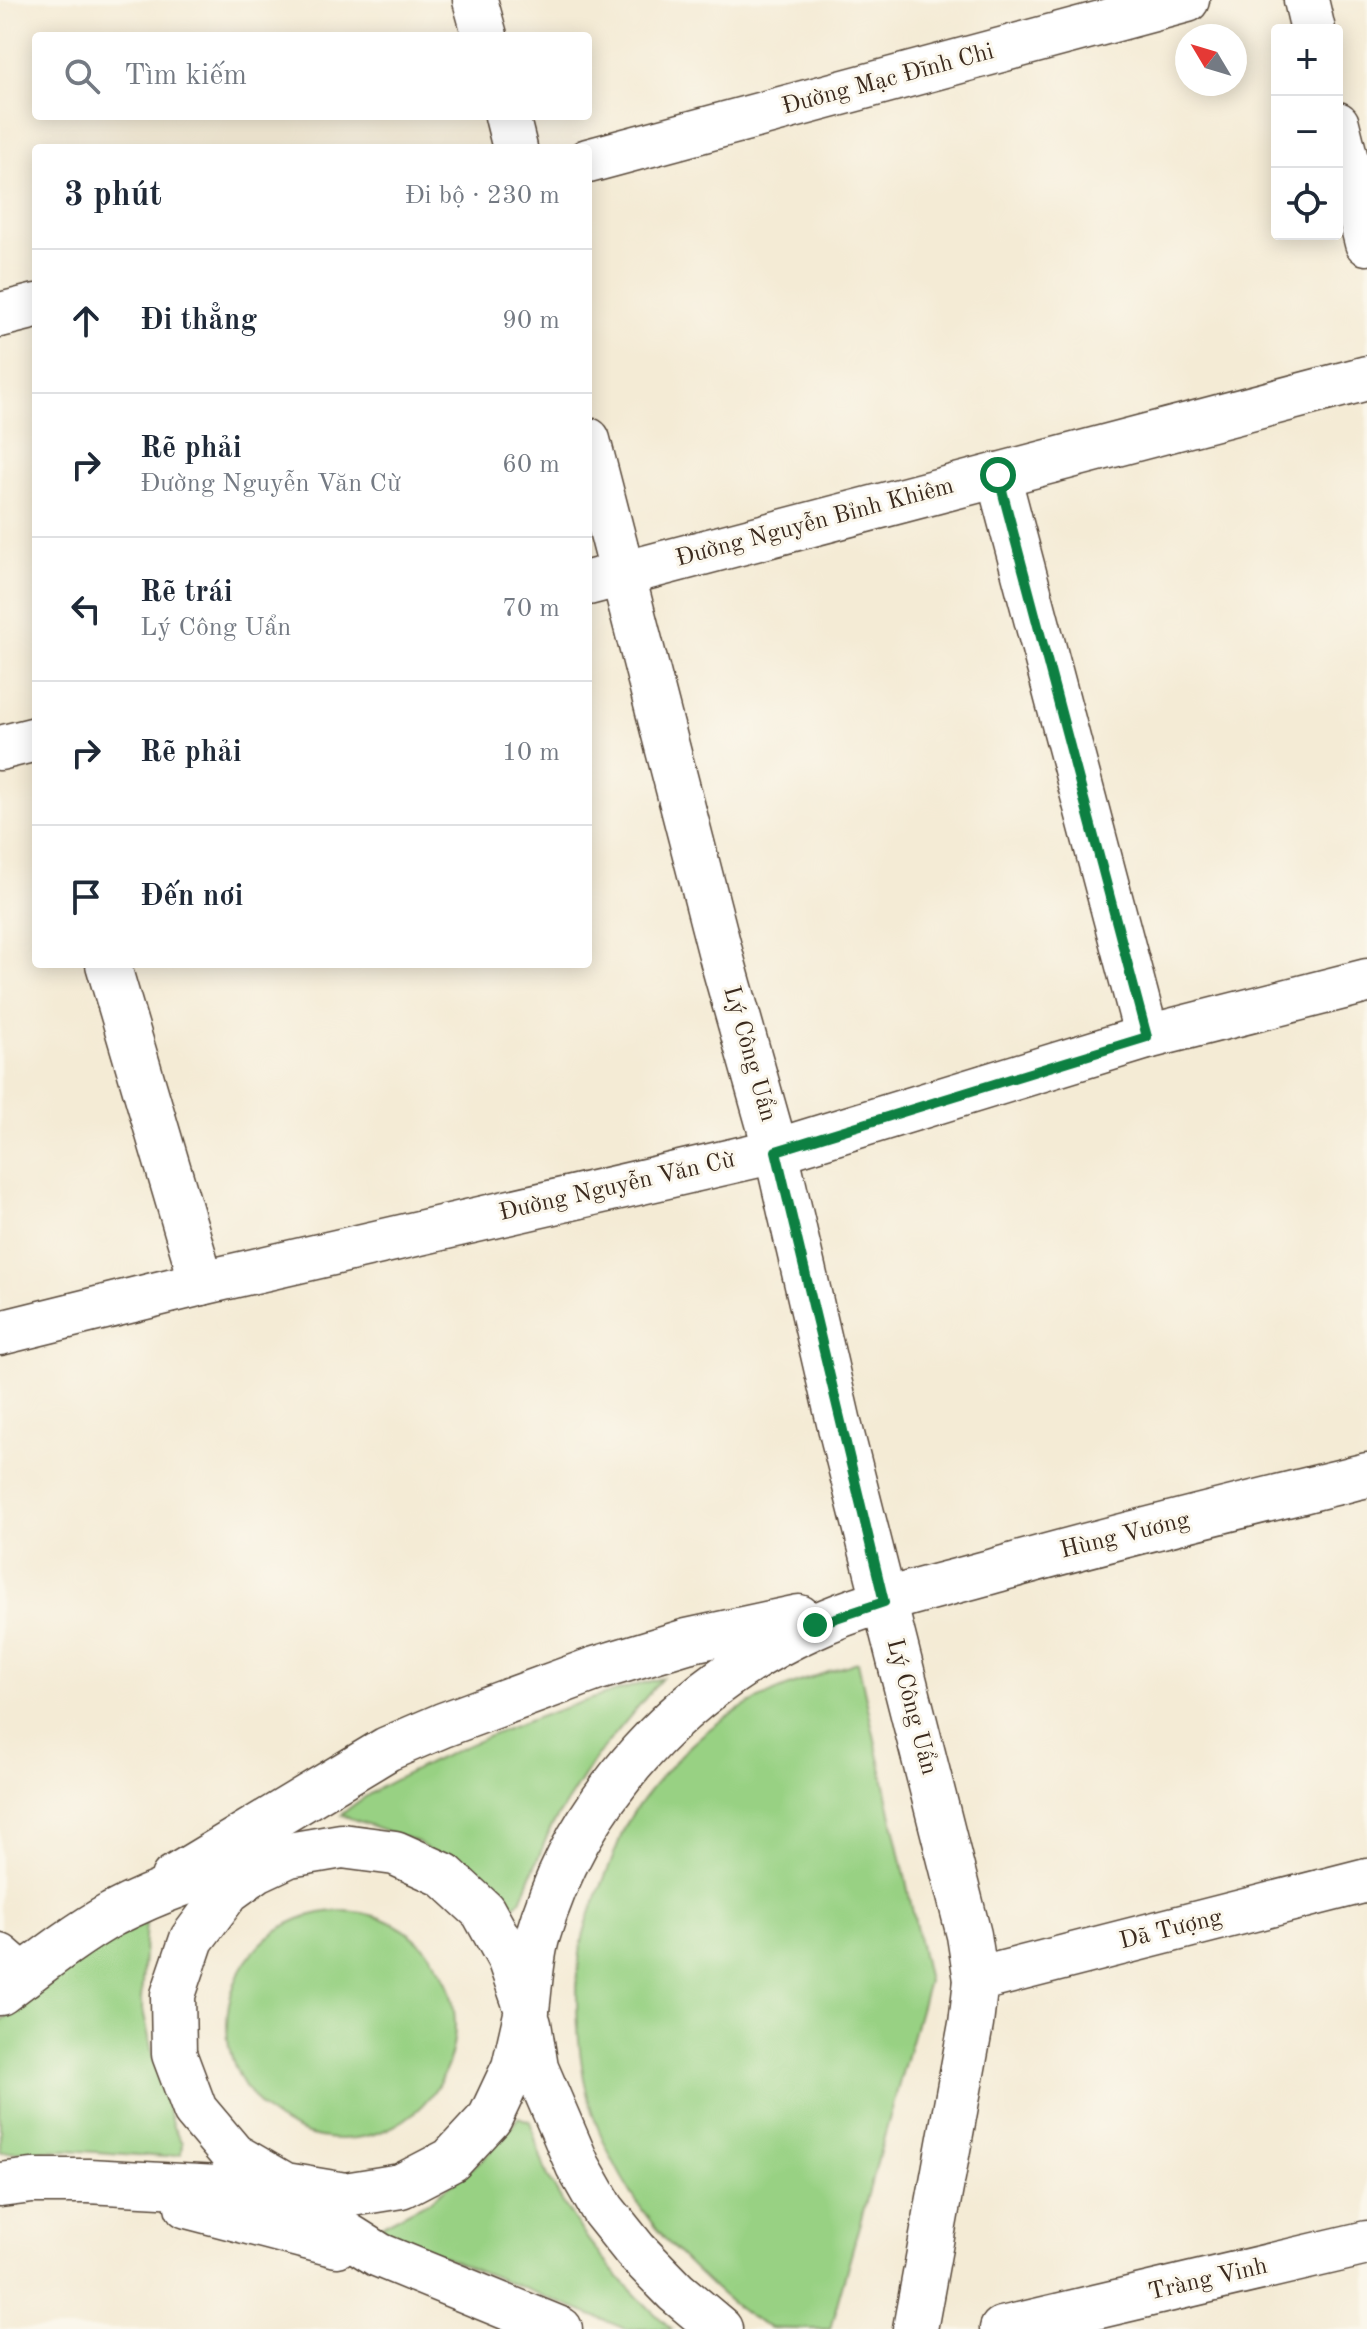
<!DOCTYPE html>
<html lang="vi">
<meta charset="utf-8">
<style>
:root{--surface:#fff;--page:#f6f6f7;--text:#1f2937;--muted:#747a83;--line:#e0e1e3}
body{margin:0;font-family:"Old Standard TT",serif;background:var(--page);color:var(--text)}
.controls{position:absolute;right:24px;top:24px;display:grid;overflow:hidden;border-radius:8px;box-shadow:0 4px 20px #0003}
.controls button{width:72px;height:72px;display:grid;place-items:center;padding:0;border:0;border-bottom:2px solid var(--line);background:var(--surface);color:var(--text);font:40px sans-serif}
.compass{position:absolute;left:1175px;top:24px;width:72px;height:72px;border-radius:50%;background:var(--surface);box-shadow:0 4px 20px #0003;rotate:308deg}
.stop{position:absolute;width:24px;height:24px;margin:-18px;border:6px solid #0b8043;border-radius:50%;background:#fff}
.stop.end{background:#0b8043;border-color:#fff;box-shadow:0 2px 8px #0008}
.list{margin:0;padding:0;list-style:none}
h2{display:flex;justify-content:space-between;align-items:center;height:104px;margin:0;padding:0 32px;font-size:34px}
h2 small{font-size:26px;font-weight:400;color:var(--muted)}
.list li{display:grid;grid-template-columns:52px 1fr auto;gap:24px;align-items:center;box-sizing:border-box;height:144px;padding:0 32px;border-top:2px solid var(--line)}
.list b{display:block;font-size:30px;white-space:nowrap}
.list p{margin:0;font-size:26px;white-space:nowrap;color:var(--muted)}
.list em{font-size:26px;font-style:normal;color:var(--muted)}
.icon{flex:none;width:44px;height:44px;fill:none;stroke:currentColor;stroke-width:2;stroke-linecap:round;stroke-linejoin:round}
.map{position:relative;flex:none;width:1367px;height:2329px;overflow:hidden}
.search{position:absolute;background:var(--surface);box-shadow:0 4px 20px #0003;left:32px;top:32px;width:560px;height:88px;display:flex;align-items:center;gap:20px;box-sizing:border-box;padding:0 28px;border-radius:8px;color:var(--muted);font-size:30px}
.panel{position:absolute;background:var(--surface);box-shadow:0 4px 20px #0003;left:32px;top:144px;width:560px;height:824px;border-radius:8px}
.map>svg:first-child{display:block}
.green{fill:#98d183;stroke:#6a7e50;stroke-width:2}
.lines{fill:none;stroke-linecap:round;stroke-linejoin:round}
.street-casing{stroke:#574739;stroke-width:47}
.secondary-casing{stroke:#574739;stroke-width:47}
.highway-casing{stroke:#574739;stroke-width:47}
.street{stroke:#fff;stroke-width:44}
.secondary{stroke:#fff;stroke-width:44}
.highway{stroke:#fff;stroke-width:44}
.route{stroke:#0b8043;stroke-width:10}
.labels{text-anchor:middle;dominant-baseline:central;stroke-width:6;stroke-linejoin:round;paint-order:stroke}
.street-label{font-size:24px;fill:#3b2a1e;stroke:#fbf7ec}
</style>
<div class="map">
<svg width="1367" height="2329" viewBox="0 0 1367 2329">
<rect width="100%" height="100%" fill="#fbf7ec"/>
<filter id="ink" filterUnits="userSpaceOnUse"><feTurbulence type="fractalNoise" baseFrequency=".0125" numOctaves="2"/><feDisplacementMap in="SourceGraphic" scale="16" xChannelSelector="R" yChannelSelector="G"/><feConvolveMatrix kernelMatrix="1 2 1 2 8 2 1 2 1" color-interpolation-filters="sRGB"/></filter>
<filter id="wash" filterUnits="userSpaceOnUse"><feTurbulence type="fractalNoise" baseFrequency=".006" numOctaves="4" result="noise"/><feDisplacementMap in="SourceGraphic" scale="32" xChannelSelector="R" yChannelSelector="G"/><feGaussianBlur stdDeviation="1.8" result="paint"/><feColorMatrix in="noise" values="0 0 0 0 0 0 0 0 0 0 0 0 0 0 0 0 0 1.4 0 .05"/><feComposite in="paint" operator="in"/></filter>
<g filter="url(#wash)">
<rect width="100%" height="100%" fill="#f4ebd5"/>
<g class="green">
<path d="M858 1662 928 1981 830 2329C815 2329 783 2329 770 2328 740 2315 704 2279 681 2256 644 2220 615 2171 596 2123 577 2073 570 1978 586 1926 591 1907 600 1888 608 1870 614 1855 619 1839 626 1825 639 1799 678 1756 700 1737 745 1698 803 1680 858 1662Z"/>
<path d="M662 1678 595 1758 550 1829 521 1900 507 1913 418 1842 341 1815C371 1790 396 1779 431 1762 506 1726 582 1700 662 1678Z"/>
<circle cx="341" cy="2025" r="114"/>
<path d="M146 1922 141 2000 153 2057 173 2127 182 2143 181 2154 166 2157 67 2150 0 2152V2023C46 1987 92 1946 146 1922Z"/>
<path d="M519 2117 530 2121C536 2140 541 2163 550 2180 579 2235 625 2289 672 2329H626L375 2229 431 2200 484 2158Z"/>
</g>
</g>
<g filter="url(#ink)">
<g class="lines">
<g class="street-casing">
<g id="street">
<path d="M1306 0 1313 30"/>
<path d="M1337 124 1367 243"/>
<path d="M588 161 1187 0"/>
<path d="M0 315 36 306"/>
<path d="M998 475 1147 1037"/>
<path d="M108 964 202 1283"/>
<path d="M0 1333 202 1283 776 1151 1147 1037 1367 981"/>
<path d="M0 1956 23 1976"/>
<path d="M976 1980 1367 1880"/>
<path d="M1002 2329 1367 2243"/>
</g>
</g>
<g class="secondary-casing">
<g id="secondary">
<path d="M475 0 485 36"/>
<path d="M507 116 515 148"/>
<path d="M588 440 723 963 776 1151 839 1423 969 1935 976 1980 971 2024 915 2329"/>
<path d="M588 583 1367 378"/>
<path d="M0 748 36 739"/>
<path d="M173 1878 387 1749 443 1725 595 1669 687 1641 799 1617"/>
<path d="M527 2010C530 1987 531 1961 537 1938 577 1799 682 1686 813 1627 870 1600 943 1586 1004 1568 1124 1534 1246 1505 1367 1475"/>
</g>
</g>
<g class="highway-casing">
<g id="highway">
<path d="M0 1993C35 1967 75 1935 113 1914 160 1890 208 1873 259 1861"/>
<path d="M529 2024 536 2068 578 2166 603 2210 635 2250 676 2292 720 2329"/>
<path d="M0 2185 32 2181H88L345 2195 401 2186 451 2160 490 2118 514 2067 527 2010 509 1958 483 1911 444 1875 395 1853 342 1846 289 1855 257 1870 228 1891 192 1939 173 1995 174 2054 195 2110 233 2155 285 2185 345 2195"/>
<path d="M279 2192 379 2255 560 2329"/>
<path d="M187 2206 337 2245"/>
</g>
</g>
<use href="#street" class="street"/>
<use href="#secondary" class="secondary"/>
<use href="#highway" class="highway"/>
</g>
</g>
<g class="lines" filter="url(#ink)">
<path class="route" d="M815 1625 884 1602 776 1151 1147 1037 998 475"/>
</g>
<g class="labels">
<g class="street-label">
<text transform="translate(888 80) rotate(-15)">Đường Mạc Đĩnh Chi</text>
<text transform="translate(815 523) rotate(-15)">Đường Nguyễn Bỉnh Khiêm</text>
<text transform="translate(749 1054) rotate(74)">Lý Công Uẩn</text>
<text transform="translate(617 1187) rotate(-13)">Đường Nguyễn Văn Cừ</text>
<text transform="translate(1125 1536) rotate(-14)">Hùng Vương</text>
<text transform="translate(911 1707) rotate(75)">Lý Công Uẩn</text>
<text transform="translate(1171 1930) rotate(-14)">Dã Tượng</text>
<text transform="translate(1208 2280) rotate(-13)">Tràng Vinh</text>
</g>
</g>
</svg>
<div class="controls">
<button>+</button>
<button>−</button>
<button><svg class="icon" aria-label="locate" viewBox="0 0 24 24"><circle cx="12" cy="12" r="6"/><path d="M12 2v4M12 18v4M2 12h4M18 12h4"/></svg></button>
</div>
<svg class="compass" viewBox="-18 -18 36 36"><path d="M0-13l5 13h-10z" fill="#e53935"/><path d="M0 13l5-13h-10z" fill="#747a83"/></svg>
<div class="stop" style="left:998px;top:475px"></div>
<div class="stop end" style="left:815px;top:1625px"></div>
<div class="search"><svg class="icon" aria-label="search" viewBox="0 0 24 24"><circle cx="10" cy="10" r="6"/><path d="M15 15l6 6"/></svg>Tìm kiếm</div>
<section class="panel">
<h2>3 phút<small>Đi bộ · 230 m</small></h2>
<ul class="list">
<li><svg class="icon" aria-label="ahead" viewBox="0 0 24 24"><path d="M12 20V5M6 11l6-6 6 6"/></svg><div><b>Đi thẳng</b></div><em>90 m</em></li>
<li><svg class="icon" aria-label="right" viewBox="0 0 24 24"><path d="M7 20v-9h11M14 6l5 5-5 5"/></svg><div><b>Rẽ phải</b><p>Đường Nguyễn Văn Cừ</p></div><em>60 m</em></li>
<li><svg class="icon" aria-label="left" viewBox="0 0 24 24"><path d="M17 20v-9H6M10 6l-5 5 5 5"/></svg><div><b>Rẽ trái</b><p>Lý Công Uẩn</p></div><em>70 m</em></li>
<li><svg class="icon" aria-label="right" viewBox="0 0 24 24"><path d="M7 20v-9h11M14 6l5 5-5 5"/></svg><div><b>Rẽ phải</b></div><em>10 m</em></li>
<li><svg class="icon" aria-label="arrive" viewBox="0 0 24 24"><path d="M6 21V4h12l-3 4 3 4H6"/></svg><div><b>Đến nơi</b></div></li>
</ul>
</section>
</div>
